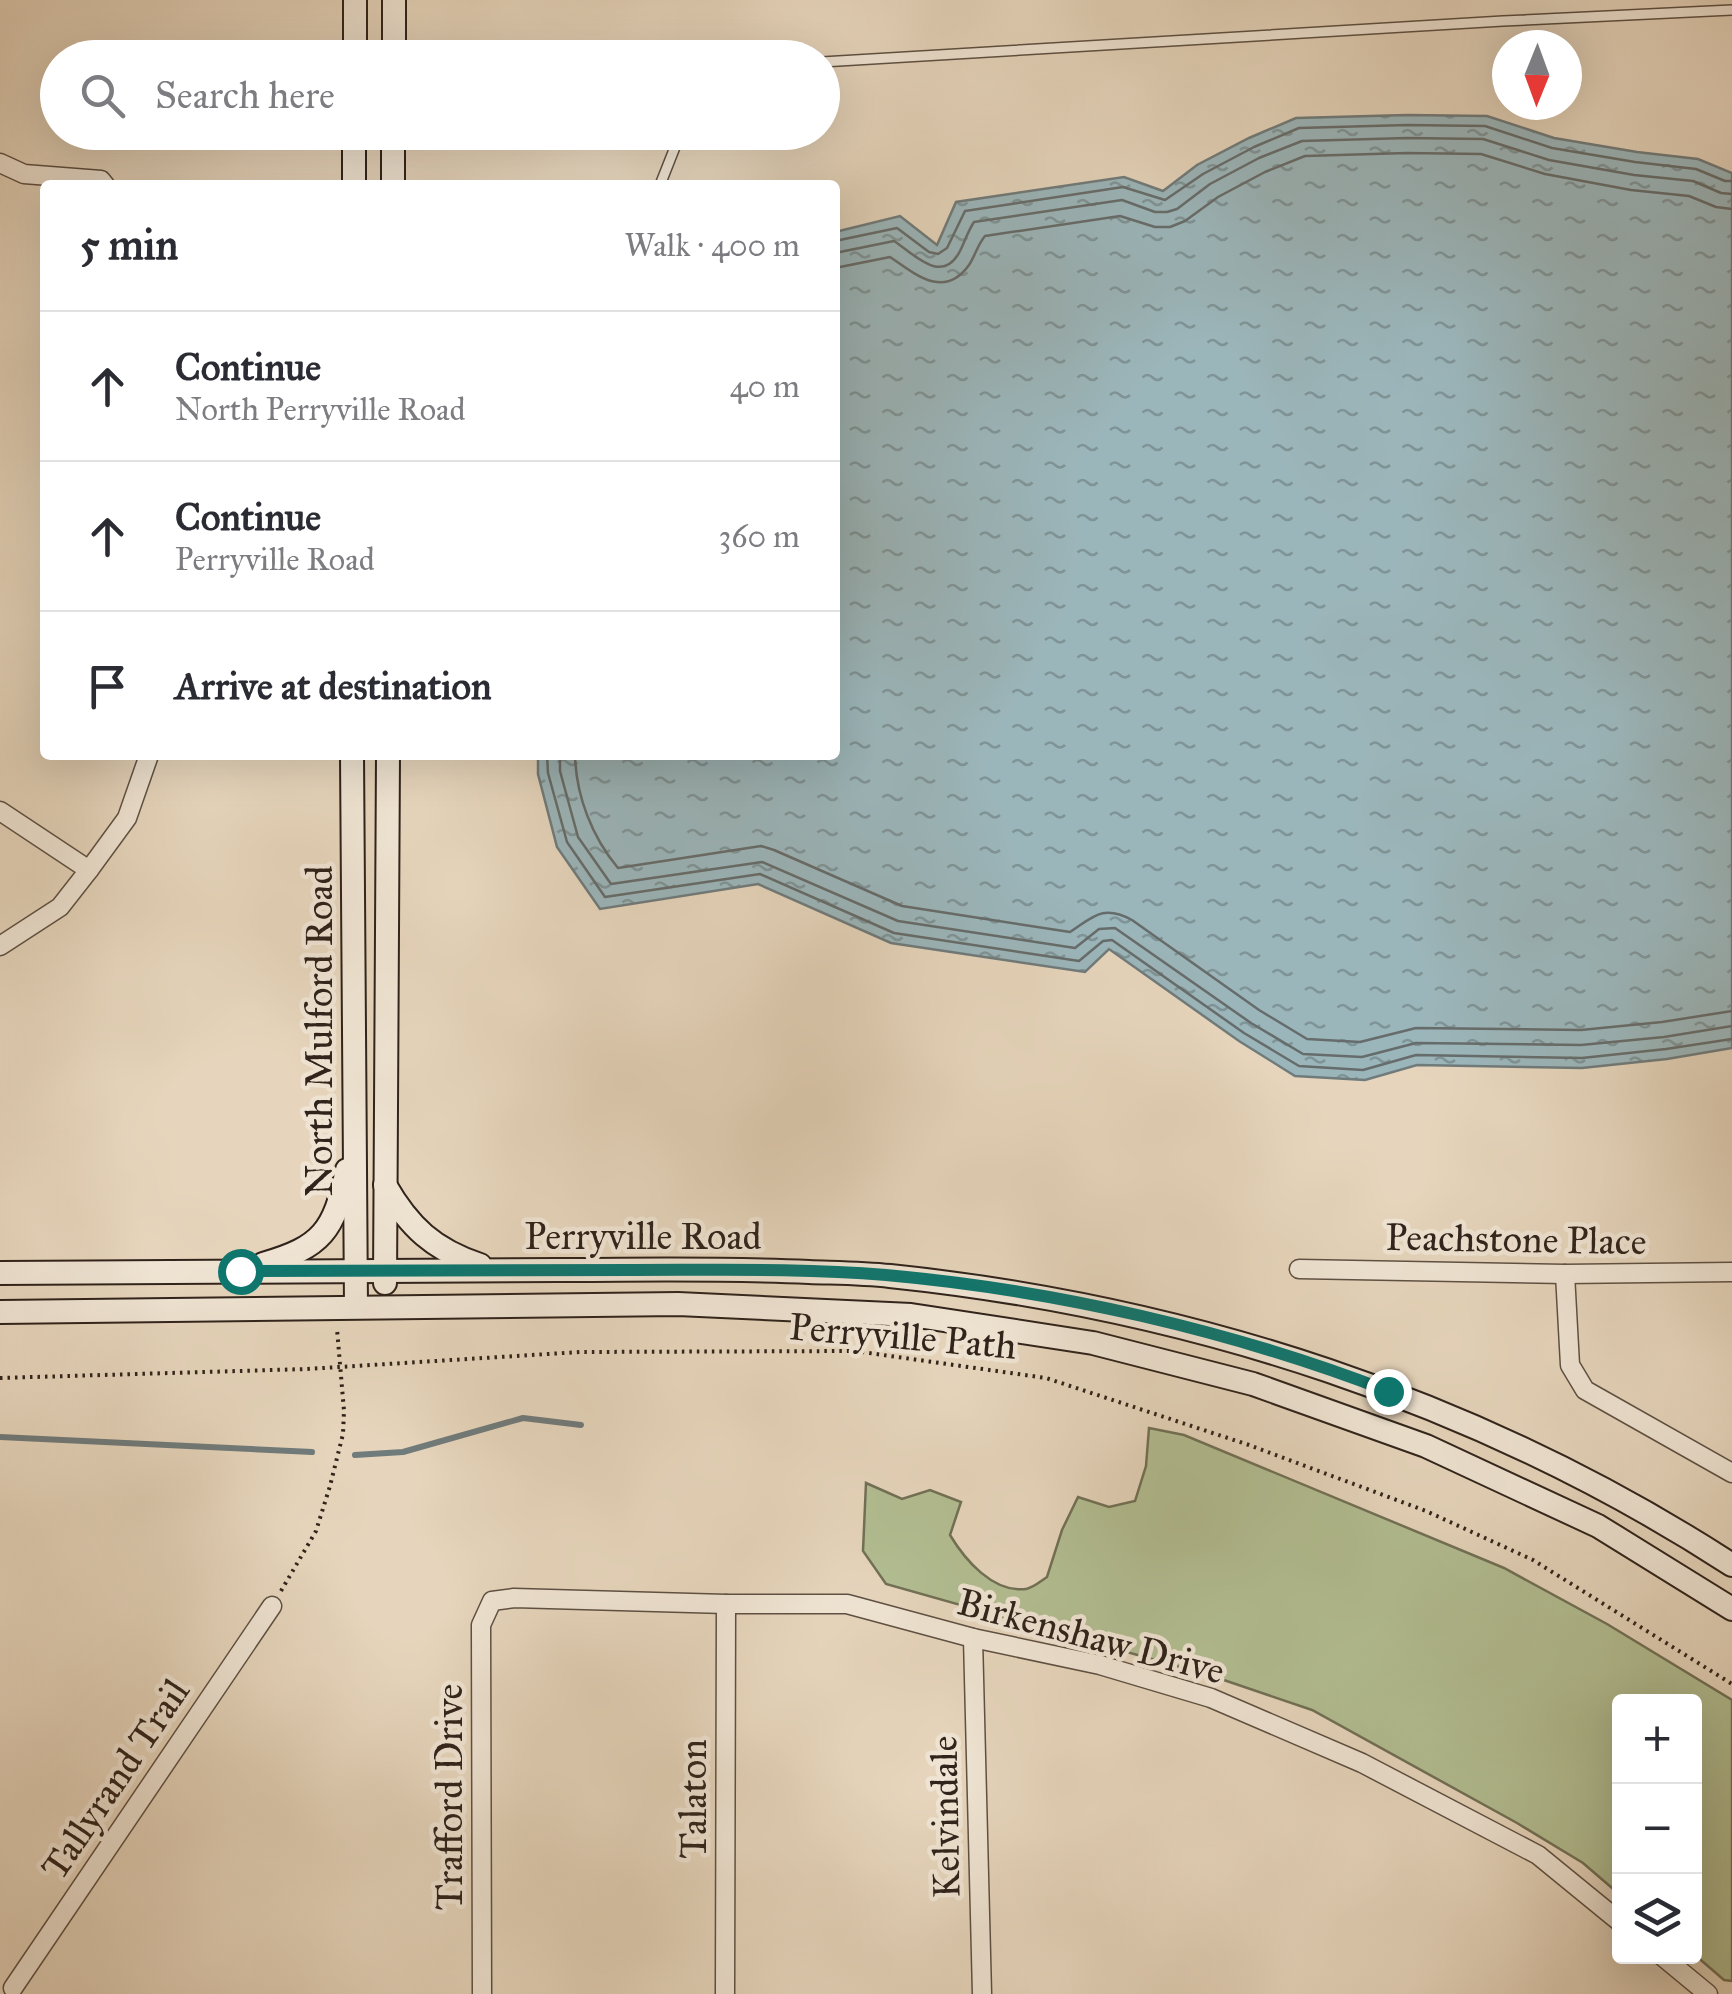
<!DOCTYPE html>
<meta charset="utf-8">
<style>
:root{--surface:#fff;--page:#f7f7f7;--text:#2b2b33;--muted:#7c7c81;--line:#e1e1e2}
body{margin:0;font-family:"IM FELL Great Primer",serif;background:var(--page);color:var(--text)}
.controls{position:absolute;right:30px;bottom:30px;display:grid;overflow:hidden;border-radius:10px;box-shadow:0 10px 40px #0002}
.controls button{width:90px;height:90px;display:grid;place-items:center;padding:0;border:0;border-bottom:2px solid var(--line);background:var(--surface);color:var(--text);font:50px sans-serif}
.compass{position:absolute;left:1492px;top:30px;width:90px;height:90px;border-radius:50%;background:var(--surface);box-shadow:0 10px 40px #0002;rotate:181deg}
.stop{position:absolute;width:30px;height:30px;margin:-22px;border:8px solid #0f766e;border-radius:50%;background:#fff}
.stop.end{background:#0f766e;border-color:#fff;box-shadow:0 2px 10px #0008}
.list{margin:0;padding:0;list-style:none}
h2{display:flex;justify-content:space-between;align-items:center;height:130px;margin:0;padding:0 40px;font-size:42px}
h2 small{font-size:32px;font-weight:400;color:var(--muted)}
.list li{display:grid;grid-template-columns:65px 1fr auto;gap:30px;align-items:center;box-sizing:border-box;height:150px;padding:0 40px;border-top:2px solid var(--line)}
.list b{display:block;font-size:38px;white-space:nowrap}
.list p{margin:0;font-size:32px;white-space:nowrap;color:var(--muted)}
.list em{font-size:32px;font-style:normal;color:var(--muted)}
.icon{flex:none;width:55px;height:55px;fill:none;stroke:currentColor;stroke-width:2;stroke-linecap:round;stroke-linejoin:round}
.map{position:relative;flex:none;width:1732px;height:1994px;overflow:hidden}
.search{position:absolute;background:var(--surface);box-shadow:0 10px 40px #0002;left:40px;top:40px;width:800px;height:110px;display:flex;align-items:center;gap:25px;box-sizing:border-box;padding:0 35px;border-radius:55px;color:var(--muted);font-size:38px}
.panel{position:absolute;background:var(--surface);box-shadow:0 10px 40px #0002;left:40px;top:180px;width:800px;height:580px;border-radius:10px}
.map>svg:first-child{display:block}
.grass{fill:#b2be92;stroke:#717056;stroke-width:2.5}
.water{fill:url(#water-ripples);stroke:#707b7b;stroke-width:2.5}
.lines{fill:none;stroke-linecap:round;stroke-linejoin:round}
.shore{stroke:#666c6b;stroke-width:2.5}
.stream{stroke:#707b7b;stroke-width:6}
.lane-casing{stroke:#5e5043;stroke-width:12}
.street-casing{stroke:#5e5043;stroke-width:21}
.secondary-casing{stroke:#30231b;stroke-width:26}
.path{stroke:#30231b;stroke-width:4;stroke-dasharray:2.5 5;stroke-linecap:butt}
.lane{stroke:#efe4d3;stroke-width:9}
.street{stroke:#efe4d3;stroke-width:18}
.secondary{stroke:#efe4d3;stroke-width:22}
.route{stroke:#0f766e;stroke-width:12}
.labels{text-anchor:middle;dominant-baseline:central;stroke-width:9;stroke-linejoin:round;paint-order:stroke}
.street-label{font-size:38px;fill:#30231b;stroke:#efe4d3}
</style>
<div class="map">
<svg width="1732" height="1994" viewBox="0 0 1732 1994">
<defs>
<pattern id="water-ripples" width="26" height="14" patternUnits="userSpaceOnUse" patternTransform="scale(2.5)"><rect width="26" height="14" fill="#9bb6bb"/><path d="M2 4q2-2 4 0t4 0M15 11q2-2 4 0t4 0" fill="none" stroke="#7f9497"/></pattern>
</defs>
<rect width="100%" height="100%" fill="#e6d5bc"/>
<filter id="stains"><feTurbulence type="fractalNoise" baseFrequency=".002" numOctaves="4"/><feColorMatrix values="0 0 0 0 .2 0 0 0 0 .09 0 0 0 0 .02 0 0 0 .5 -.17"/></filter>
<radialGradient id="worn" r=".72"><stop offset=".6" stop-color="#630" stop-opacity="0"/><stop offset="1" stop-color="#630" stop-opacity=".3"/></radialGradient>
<path class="grass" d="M1149 1428 1184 1435 1504 1568 1607 1624 1732 1700V1981L1724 1980 1695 1955 1694 1702H1620L1619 1894 1583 1863 1517 1823 1312 1710 1212 1676 886 1584 863 1551 866 1483 902 1499 930 1490 961 1502 950 1535C965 1560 993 1593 1026 1589 1033 1588 1041 1581 1047 1577L1062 1530 1078 1497 1109 1507 1135 1501 1146 1466Z"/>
<path class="water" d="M1407 115 1487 116 1554 138 1637 152 1698 159 1732 173V1048L1667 1059 1582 1068 1417 1065 1365 1080 1295 1076 1239 1041 1109 949 1085 972 891 943 758 884 600 909 557 847 538 774V755H835V232L900 216 937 245 956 202 1124 177 1163 191 1197 165 1249 138 1296 118Z"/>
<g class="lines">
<g class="shore">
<path d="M835 241 897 228 929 252 938 254 947 248 965 211 1123 187 1165 200 1203 174 1254 147 1299 128 1407 125 1485 126 1552 148 1635 162 1696 169 1725 181H1732"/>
<path d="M835 253 894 241C914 254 942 286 960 251 965 241 968 231 974 222L1122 200 1155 212H1167L1177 209 1210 184 1259 158 1302 141 1407 138 1483 139 1549 160 1634 175 1693 181 1721 193 1732 194"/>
<path d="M835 268 890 257C915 274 944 300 969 265 975 256 978 244 985 236L1120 216 1155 227H1170L1185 221 1218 197 1265 172 1305 156 1407 153 1481 154 1545 174 1631 190 1689 196 1716 207 1732 209"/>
<path d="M547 755 548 773 567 842 605 897 760 874 894 933 1079 961 1103 941 1112 940 1244 1033 1299 1066 1363 1070 1416 1055 1582 1058 1666 1049 1732 1039"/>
<path d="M560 755V771L578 837 611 884 762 862 898 921 1075 948 1099 929 1115 928 1251 1023 1303 1054 1362 1057 1416 1043 1581 1045 1664 1037 1732 1026"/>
<path d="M575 755C576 796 592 837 618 868L761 846 774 850 902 906 1070 932C1093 917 1103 904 1132 920L1259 1010 1307 1039 1360 1042 1416 1028 1581 1030 1662 1022 1732 1011"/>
</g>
<g class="stream">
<path d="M0 1437 312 1452"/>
<path d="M355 1455 403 1452 523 1418 581 1425"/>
</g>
<g class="lane-casing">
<g id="lane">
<path d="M822 62 1503 21 1732 10"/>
<path d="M660 185 681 132"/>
</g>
</g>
<g class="street-casing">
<g id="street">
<path d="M0 163 24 174 101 180 105 185"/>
<path d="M0 811 89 870"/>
<path d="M0 946 60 907 89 870 127 818 149 755"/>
<path d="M1299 1269 1565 1274 1732 1272"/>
<path d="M1565 1274 1570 1365 1585 1390 1732 1473"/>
<path d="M973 1638 982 1994"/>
<path d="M1662 1956 1708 1994"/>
<path d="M13 1988 272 1606"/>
<path d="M482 1994 481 1625 492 1601 514 1598 726 1604H847L973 1638 1100 1665 1211 1698 1362 1763 1538 1855 1620 1922"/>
<path d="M725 1994 726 1604"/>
</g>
</g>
<g class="secondary-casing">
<g id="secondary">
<path d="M355 58V0"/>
<path d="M394 58V0"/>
<path d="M354 185V132"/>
<path d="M393 185V132"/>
<path d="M352 755 356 1307"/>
<path d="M385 1185C409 1227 434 1250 480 1265"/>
<path d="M263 1264C322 1247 334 1231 347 1170"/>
<path d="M0 1273C186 1272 372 1271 557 1270 641 1270 725 1268 809 1272 836 1273 863 1273 890 1276 1189 1307 1479 1401 1732 1565"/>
<path d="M385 1283 388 755"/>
<path d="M0 1312 678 1304 911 1315 1093 1343 1253 1384 1426 1446 1598 1526 1732 1609"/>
</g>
</g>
<g class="path">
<path d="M0 1378 307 1369 580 1352 855 1351 1046 1378 1249 1445 1426 1511 1533 1560 1732 1684"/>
<path d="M281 1591 316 1531 330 1486 343 1434 344 1411 337 1329"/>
</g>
<use href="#lane" class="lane"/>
<use href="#street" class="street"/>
<use href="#secondary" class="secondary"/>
</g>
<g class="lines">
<path class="route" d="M240 1271C372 1271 504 1270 635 1270 719 1270 803 1268 886 1275 1054 1290 1230 1330 1388 1391"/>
</g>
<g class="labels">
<g class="street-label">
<text transform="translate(319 1031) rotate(-90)">North Mulford Road</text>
<text x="643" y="1236">Perryville Road</text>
<text transform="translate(1516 1239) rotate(1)">Peachstone Place</text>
<text transform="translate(903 1336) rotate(5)">Perryville Path</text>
<text transform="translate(1091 1636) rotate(15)">Birkenshaw Drive</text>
<text transform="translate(115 1779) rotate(-56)">Tallyrand Trail</text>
<text transform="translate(449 1797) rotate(-90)">Trafford Drive</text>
<text transform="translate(693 1799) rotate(-90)">Talaton</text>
<text transform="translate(945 1817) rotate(-91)">Kelvindale</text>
</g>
</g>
<rect width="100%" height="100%" filter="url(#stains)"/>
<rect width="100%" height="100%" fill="url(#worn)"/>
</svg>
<div class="controls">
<button>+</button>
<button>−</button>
<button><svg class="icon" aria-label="layers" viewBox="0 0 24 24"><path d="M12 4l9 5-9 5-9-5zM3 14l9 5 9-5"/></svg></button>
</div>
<svg class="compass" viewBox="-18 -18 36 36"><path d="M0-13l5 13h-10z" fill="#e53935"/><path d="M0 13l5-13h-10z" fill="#7c7c81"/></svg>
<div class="stop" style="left:240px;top:1271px"></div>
<div class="stop end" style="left:1388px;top:1391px"></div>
<div class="search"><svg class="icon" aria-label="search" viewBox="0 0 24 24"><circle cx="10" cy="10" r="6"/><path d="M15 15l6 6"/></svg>Search here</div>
<section class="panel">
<h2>5 min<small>Walk · 400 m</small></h2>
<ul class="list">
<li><svg class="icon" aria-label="ahead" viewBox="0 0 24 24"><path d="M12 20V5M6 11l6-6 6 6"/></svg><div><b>Continue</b><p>North Perryville Road</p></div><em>40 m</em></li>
<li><svg class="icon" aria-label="ahead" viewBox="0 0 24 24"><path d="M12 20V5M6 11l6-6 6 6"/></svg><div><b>Continue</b><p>Perryville Road</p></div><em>360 m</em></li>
<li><svg class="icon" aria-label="arrive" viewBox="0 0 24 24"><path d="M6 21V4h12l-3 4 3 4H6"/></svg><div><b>Arrive at destination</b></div></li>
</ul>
</section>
</div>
